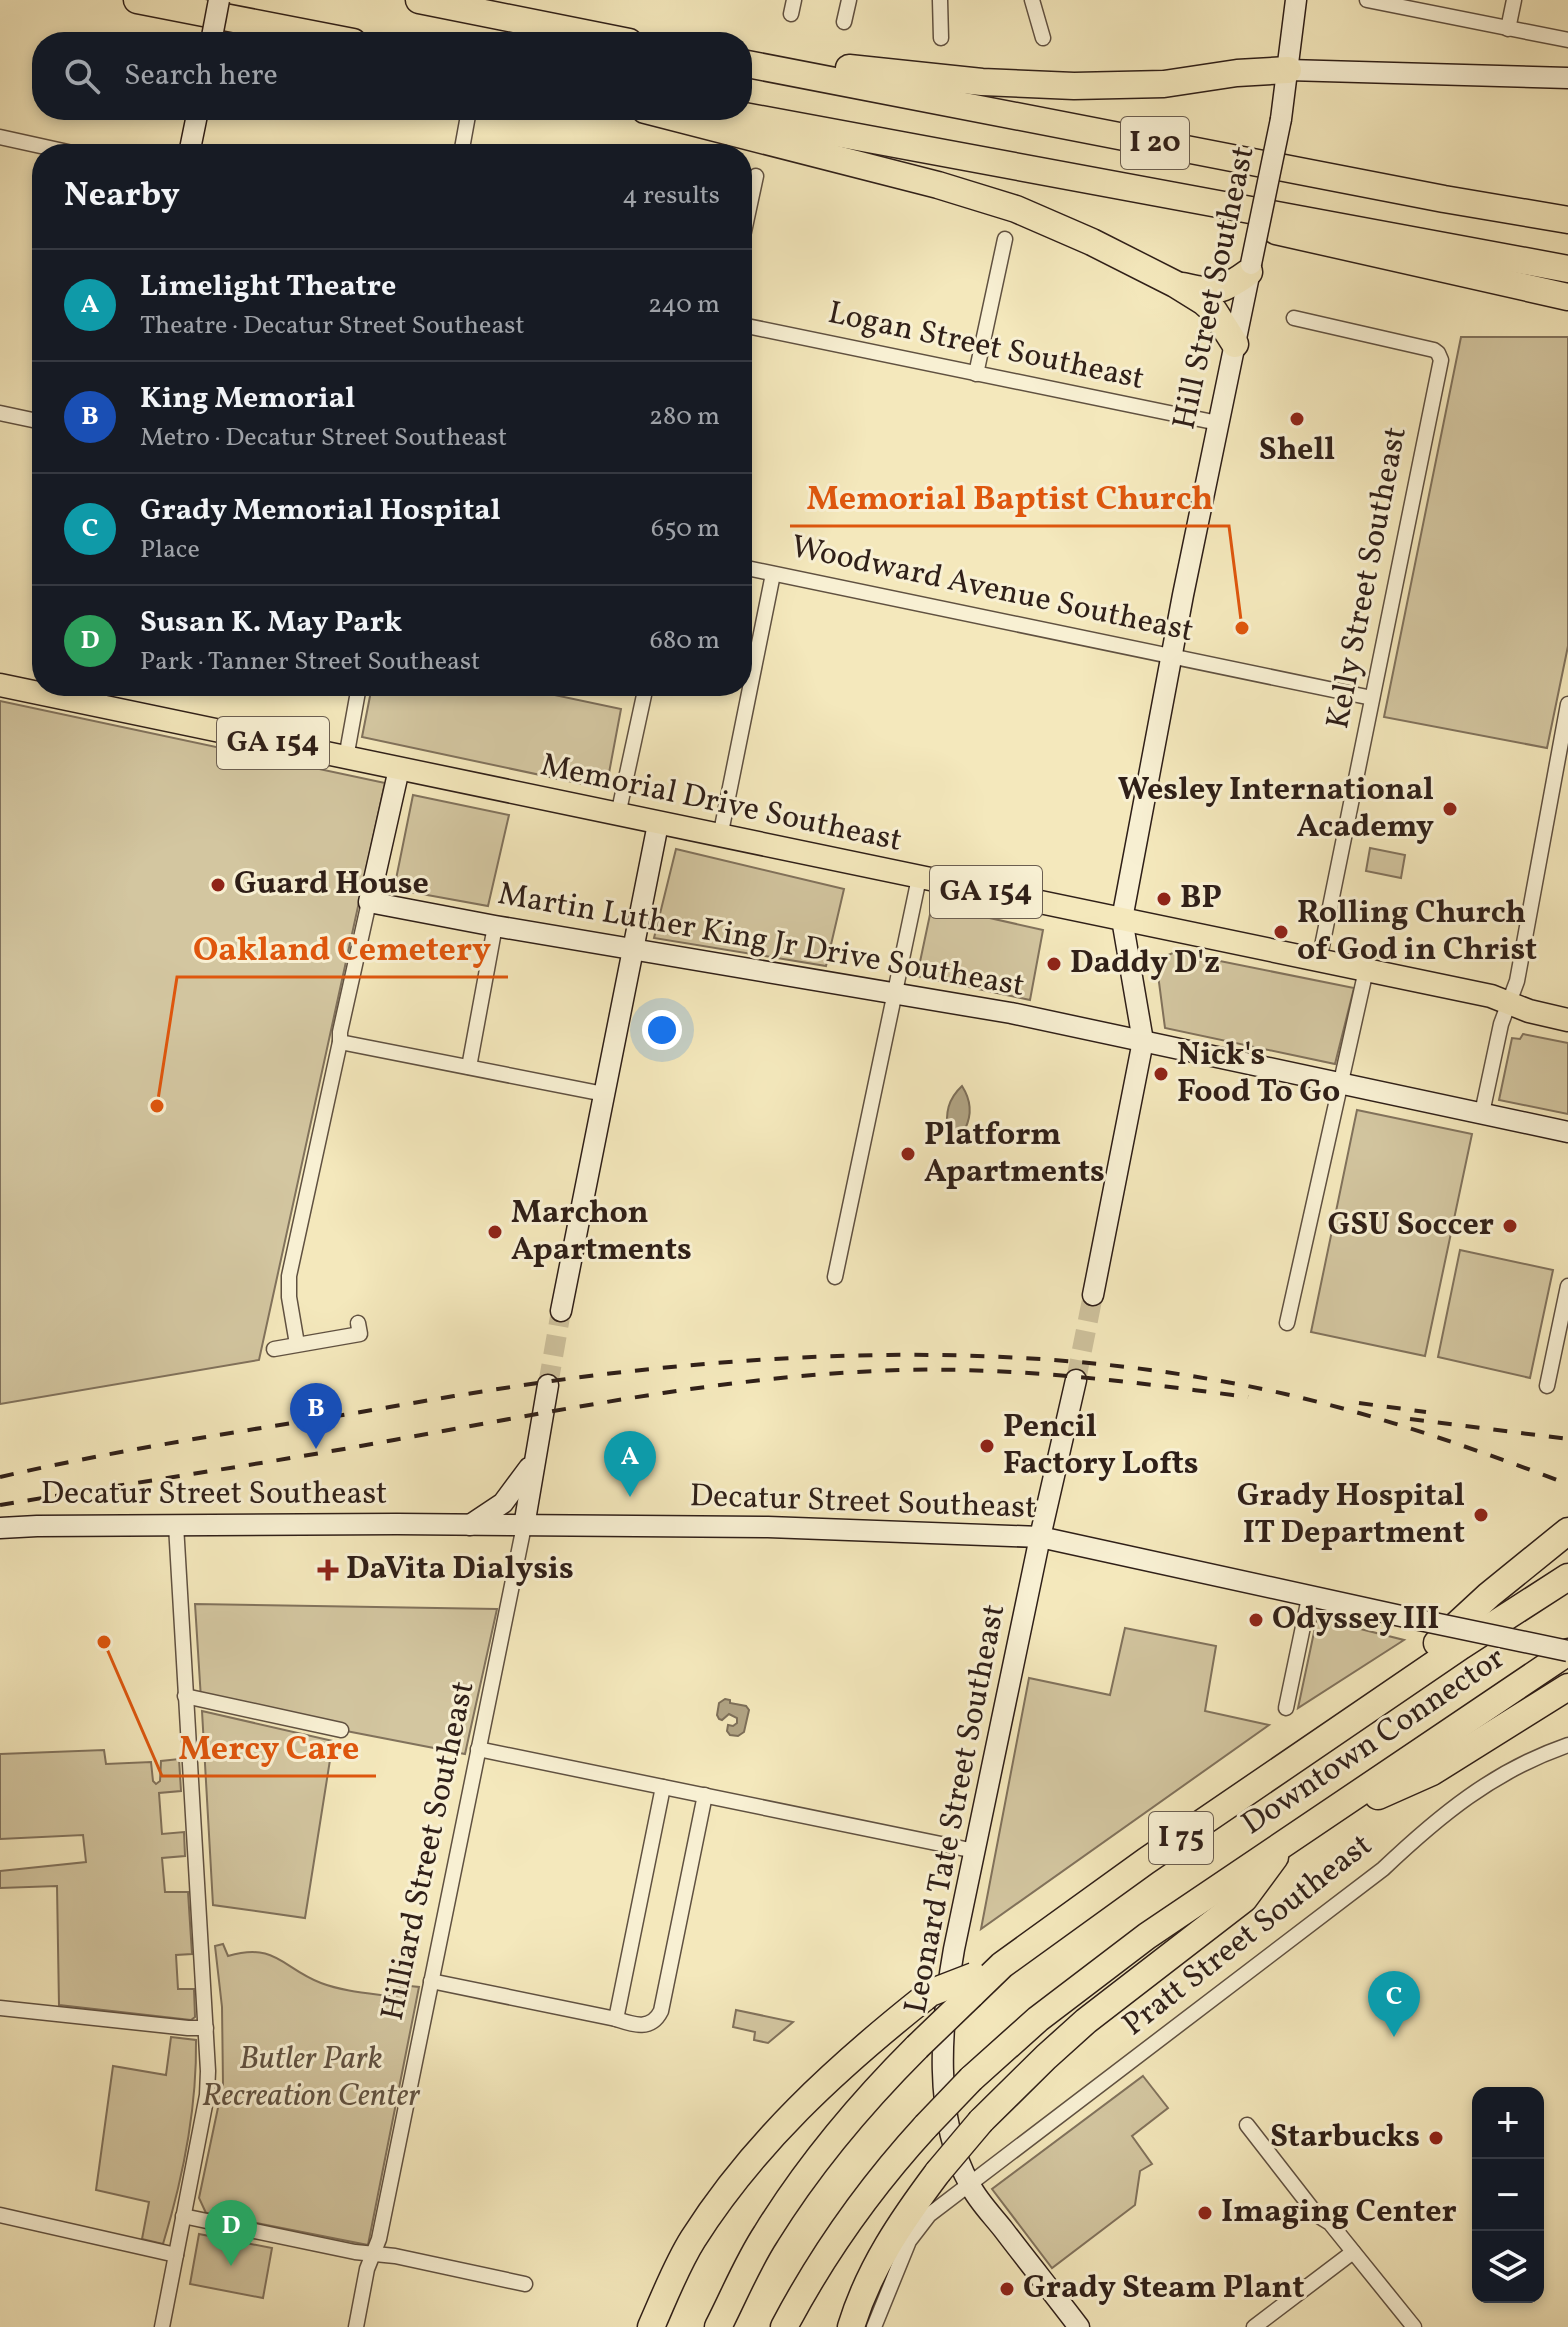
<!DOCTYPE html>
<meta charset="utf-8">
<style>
:root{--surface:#171b24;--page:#242831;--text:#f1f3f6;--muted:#9ea1a6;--line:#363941;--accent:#db2777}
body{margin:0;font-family:Vollkorn,serif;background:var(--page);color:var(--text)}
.controls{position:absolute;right:24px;bottom:24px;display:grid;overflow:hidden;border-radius:16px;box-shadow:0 4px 12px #0003}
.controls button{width:72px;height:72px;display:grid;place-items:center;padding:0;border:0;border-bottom:2px solid var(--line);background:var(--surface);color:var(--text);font:40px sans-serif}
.you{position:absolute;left:662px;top:1030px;width:28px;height:28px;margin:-20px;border:6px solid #fff;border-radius:50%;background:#1a73e8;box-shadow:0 0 0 12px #1a73e833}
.badge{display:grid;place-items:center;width:52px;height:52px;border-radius:50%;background:var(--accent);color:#fff;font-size:26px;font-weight:700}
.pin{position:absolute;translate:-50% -66px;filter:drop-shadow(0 2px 4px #0008)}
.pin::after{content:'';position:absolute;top:42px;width:28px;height:24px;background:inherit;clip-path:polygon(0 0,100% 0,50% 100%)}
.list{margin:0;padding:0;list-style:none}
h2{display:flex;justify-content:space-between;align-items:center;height:104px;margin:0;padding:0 32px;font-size:34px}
h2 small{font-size:26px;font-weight:400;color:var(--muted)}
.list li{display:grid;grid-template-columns:52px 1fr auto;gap:24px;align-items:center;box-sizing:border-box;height:112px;padding:0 32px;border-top:2px solid var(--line)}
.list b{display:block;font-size:30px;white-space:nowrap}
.list p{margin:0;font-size:26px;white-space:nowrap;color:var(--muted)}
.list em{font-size:26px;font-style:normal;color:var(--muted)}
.icon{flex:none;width:44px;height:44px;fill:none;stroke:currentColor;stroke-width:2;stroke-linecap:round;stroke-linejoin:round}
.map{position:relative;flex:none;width:1568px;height:2327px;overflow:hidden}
.search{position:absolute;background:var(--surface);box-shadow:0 4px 12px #0003;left:32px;top:32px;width:720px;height:88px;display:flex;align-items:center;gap:20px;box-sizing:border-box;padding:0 28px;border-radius:32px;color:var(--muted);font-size:30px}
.panel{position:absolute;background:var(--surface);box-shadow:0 4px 12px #0003;left:32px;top:144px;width:720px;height:552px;border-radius:32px}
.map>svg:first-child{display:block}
.green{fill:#d3c6a0;stroke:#81725c;stroke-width:2}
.water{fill:#b1a484;stroke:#7d6f59;stroke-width:2}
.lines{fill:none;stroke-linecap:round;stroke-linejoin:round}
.secondary-tunnel{stroke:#cdc09b;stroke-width:20;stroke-dasharray:20 10;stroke-linecap:butt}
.street-casing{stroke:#605141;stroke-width:17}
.secondary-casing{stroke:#2f1f18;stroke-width:23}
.primary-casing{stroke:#2f1f18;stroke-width:25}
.highway-casing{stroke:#2f1f18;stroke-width:29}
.street{stroke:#f8f0d3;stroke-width:14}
.secondary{stroke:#f8f0d3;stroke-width:20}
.primary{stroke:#f4e8bc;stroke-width:22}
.highway{stroke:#f4e8bc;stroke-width:26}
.rail{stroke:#2f1f18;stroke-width:4;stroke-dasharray:14 14;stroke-linecap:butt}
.secondary-bridge-casing{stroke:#2f1f18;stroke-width:23;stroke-linecap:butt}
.highway-bridge-casing{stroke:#2f1f18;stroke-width:29;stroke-linecap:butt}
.secondary-bridge{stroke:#f8f0d3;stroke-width:20}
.highway-bridge{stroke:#f4e8bc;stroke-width:26}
.poi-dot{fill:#8f2418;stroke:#f8f0d3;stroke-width:3}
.labels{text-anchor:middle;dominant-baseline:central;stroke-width:6;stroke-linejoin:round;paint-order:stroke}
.shield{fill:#f8f0d3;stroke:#6b5e50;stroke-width:2}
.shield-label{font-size:30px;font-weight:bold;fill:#2f1f18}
.street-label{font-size:32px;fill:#2f1f18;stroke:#f8f0d3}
.poi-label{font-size:32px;font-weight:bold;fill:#2f1f18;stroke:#f8f0d3;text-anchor:start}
.park-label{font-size:32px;font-style:italic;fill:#605141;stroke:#f8f0d3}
.leader{fill:none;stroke:#df560d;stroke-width:3}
.callout-dot{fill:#df560d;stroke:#f8f0d3;stroke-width:3}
.callout-label{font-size:34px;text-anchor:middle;font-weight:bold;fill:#df560d;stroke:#f8f0d3;stroke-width:6;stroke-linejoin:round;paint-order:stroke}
</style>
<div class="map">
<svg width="1568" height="2327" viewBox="0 0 1568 2327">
<rect width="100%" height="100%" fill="#f4e8bc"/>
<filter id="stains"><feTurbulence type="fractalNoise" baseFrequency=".0025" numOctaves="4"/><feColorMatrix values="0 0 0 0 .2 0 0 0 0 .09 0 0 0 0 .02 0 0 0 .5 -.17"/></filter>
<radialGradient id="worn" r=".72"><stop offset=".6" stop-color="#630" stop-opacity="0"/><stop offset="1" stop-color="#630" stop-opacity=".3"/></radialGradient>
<g class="green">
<path d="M1461 337H1568V646L1547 748 1384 717Z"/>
<path d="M372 686H512L621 709 606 789 362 737Z"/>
<path d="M0 701 385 783 259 1360 0 1404Z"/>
<path d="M413 795 509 815 488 906 394 889Z"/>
<path d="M1370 848 1405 855 1401 878 1366 871Z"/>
<path d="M676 849 844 889 826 966 654 938Z"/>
<path d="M932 905 1043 930 1030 1000 917 976Z"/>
<path d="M1175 952 1354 988 1335 1064 1165 1028 1157 967 1159 959Z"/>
<path d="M1523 1034 1568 1043V1114L1499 1100 1512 1038 1520 1039Z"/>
<path d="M1357 1110 1472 1134 1425 1356 1311 1332Z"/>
<path d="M1460 1250 1553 1270 1530 1378 1438 1357Z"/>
<path d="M195 1604 497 1609 465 1754 341 1730 201 1699Z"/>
<path d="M1317 1618 1404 1640 1298 1708Z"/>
<path d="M1125 1628 1216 1646 1205 1711 1269 1725 981 1929 1029 1678 1110 1695Z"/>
<path d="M202 1711 333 1741 305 1918 213 1905Z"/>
<path d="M104 1750 106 1764 151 1762 153 1781 156 1784 160 1781 161 1761 179 1759 181 1791 159 1793 162 1834 184 1832 185 1856 162 1858 165 1892H188L192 1954 176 1955 178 1989H194L195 2017 191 2020 59 2005 57 1886 0 1888V1871L86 1862 83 1835 0 1839V1754Z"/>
<path d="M223 1944 228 1956C276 1942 282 1968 321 1983 342 1991 366 1993 389 1996L399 1995 400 1985 419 1987 368 2245 206 2213 199 2198 223 2084 222 2007 215 1946Z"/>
<path d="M736 2010 793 2022 768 2043 754 2040 755 2032 733 2027Z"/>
<path d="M171 2037 196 2040C197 2109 183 2178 163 2244L142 2239 149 2202 96 2190 113 2066 166 2075Z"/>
<path d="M1143 2076 1168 2108 1132 2136 1152 2164 1140 2171 1135 2205 1052 2268 992 2189Z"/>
<path d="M199 2234 272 2248 263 2298 190 2284Z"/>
</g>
<g class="water">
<path d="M962 1086C971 1100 972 1115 965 1129L958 1128 948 1132C945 1113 948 1099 962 1086Z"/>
<path d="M725 1699 730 1700V1703L746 1706 749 1710 744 1732 738 1736 730 1735 727 1731 728 1725 733 1726 737 1723V1718L729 1714 722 1720 719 1719 717 1715 719 1703Z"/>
</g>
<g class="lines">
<g class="secondary-tunnel">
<path d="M1076 1380 1093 1295"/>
<path d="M548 1385 561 1311"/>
</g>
<g class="street-casing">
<g id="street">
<path d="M940 0 941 38"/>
<path d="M1032 0 1043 38"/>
<path d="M1367 0 1568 40"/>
<path d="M791 14 794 0"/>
<path d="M844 22 849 0"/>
<path d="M1508 29 1514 0"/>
<path d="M0 137 77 154"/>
<path d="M461 154 469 110"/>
<path d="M742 241 756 176"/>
<path d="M1294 318 1434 350 1438 353 1441 360 1319 961"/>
<path d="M742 325 1218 423"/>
<path d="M976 374 1005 239"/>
<path d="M0 413 42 422"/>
<path d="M742 567 1372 698"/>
<path d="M346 758 359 686"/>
<path d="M618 815 646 686"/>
<path d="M720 837 773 574"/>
<path d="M340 1042 604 1094"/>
<path d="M469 1067 495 926"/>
<path d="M1482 1113 1501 1024 1517 981 1568 704"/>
<path d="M835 1277 919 878"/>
<path d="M1287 1323 1366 970"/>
<path d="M297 1344 289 1297V1276L340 1042V1032L369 902"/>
<path d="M274 1349 360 1334 358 1323"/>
<path d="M1547 1386 1568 1286"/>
<path d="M185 1696 341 1730"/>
<path d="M1286 1708 1309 1598"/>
<path d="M478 1749 975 1851"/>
<path d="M663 1787 616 2019C634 2025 651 2031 661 2011L705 1795"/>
<path d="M431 1981 616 2019"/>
<path d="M0 2008 188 2028H206"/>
<path d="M1247 2125 1317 2215 1330 2223 1414 2327"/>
<path d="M0 2215 176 2255"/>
<path d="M183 2216 355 2252 395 2256 525 2284"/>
<path d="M162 2327 207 2095 208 2071 176 1525"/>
<path d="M356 2327 367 2269 379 2239 524 1526"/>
<path d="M874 2327 909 2241 929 2215 1383 1869C1439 1816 1493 1771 1568 1745"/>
<path d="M1254 2327 1353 2252"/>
</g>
</g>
<g class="secondary-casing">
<g id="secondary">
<path d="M1288 70 1568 78"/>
<path d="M1281 119 1296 0"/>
<path d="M189 154 198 110"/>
<path d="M86 703 89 686"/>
<path d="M399 769 369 902 495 926 1011 1013 1568 1132"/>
<path d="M1093 1295 1143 1041 1122 919 1183 595 1251 266"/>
<path d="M561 1311 658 824"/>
<path d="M1076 1380 1040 1537 954 1949C941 2022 932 2118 970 2185 978 2201 992 2215 1003 2229 1028 2262 1054 2294 1079 2327"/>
<path d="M470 1525 503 1503 529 1468"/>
<path d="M524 1526 548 1385"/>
<path d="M0 1528 37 1526 397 1524 768 1527 1040 1537 1410 1618"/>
</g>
</g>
<g class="primary-casing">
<path id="primary" d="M0 685 1491 996 1529 1011 1568 1020"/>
</g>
<g class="highway-casing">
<g id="highway">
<path d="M137 0 353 42"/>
<path d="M419 0 629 42"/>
<path d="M742 63 1444 199 1568 220"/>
<path d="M849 68 982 82 1074 86 1164 84 1237 73 1288 70"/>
<path d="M645 110 938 185 1016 209 1092 242 1175 284 1204 302 1214 311 1235 344"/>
<path d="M712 110 1568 269"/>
<path d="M1276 231 1568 297"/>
<path d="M1183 286C1214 294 1223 291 1249 272"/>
<path d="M1437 1643 1489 1595 1568 1531"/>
<path d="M1378 1796 1432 1772 1568 1687"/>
<path d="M971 1995 1002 1965 1146 1861 1461 1646 1568 1577"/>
<path d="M971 2079 1038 2019 1147 1936 1568 1652"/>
<path d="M981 2121 1046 2057 1086 2021 1244 1899 1275 1857"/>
<path d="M651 2327C664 2298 676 2266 693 2239 753 2144 836 2068 924 1998"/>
<path d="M718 2327C734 2296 747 2263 766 2234 808 2166 860 2104 917 2047"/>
<path d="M784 2327C822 2255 871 2186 926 2126"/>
<path d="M851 2327C869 2268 902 2220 938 2172"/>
</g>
</g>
<use href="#street" class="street"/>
<use href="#secondary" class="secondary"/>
<use href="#primary" class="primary"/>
<use href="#highway" class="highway"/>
<g class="rail">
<path d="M1359 1403 1426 1412"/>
<path d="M1410 1419 1568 1439"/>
<path d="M0 1477C117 1450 236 1432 355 1413 447 1397 539 1381 632 1371 825 1350 1023 1346 1215 1380 1339 1401 1451 1440 1568 1484"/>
<path d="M0 1505C131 1483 263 1464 394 1440 561 1410 730 1375 901 1370 1018 1367 1133 1382 1248 1397"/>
</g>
<g class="secondary-bridge-casing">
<g id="secondary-bridge">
<path d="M211 42 219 0"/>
<path d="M1251 264 1281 119"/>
<path d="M1410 1618 1568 1651"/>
</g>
</g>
<g class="highway-bridge-casing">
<g id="highway-bridge">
<path d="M924 1998 930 1993 974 1976"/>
<path d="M917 2047 971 1995"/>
<path d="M926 2126 971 2079"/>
<path d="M938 2172 981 2121"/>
</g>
</g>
<use href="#secondary-bridge" class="secondary-bridge"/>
<use href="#highway-bridge" class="highway-bridge"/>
</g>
<g class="poi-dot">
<circle cx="1297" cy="419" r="8"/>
<circle cx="1450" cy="809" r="8"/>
<circle cx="218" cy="885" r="8"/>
<circle cx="1164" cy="899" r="8"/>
<circle cx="1281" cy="932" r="8"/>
<circle cx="1054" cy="964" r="8"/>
<circle cx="1161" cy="1074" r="8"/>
<circle cx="908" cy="1154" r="8"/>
<circle cx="1510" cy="1226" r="8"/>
<circle cx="495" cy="1232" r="8"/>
<circle cx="987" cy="1446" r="8"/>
<circle cx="1481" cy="1515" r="8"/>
<path d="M324 1558h8v8h8v8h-8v8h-8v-8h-8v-8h8z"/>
<circle cx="1256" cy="1620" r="8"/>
<circle cx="1436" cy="2138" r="8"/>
<circle cx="1205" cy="2213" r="8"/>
<circle cx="1007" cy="2289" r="8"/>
</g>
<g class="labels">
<g class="shield">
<rect x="1121" y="117" width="68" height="52" rx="6"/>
<rect x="217" y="717" width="112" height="52" rx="6"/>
<rect x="930" y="866" width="112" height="52" rx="6"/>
<rect x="1149" y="1812" width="64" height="52" rx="6"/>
</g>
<g class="shield-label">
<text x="1155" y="143">I 20</text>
<text x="273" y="743">GA 154</text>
<text x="986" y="892">GA 154</text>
<text x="1181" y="1838">I 75</text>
</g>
<g class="street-label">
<text transform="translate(1215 288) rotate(-78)">Hill Street Southeast</text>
<text transform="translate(986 347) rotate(12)">Logan Street Southeast</text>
<text transform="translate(1368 578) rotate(-79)">Kelly Street Southeast</text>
<text transform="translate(992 590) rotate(12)">Woodward Avenue Southeast</text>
<text transform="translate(721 804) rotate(12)">Memorial Drive Southeast</text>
<text transform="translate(761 941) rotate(10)">Martin Luther King Jr Drive Southeast</text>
<text x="214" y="1495">Decatur Street Southeast</text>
<text transform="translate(863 1503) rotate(2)">Decatur Street Southeast</text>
<text transform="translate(1374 1742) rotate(-34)">Downtown Connector</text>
<text transform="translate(956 1809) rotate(-79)">Leonard Tate Street Southeast</text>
<text transform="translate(429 1851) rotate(-78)">Hilliard Street Southeast</text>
<text transform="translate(1248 1936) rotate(-38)">Pratt Street Southeast</text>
</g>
<g class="poi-label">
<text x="1297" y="451" text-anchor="middle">Shell</text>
<text x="1434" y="791" text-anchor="end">Wesley International<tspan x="1434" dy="37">Academy</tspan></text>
<text x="234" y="885">Guard House</text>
<text x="1180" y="899">BP</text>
<text x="1297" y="914">Rolling Church<tspan x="1297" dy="37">of God in Christ</tspan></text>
<text x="1070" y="964">Daddy D'z</text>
<text x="1177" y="1056">Nick's<tspan x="1177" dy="37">Food To Go</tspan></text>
<text x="924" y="1136">Platform<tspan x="924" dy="37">Apartments</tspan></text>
<text x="511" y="1214">Marchon<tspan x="511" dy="37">Apartments</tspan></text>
<text x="1494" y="1226" text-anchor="end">GSU Soccer</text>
<text x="1003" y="1428">Pencil<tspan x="1003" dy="37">Factory Lofts</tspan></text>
<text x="1465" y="1497" text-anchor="end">Grady Hospital<tspan x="1465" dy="37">IT Department</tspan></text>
<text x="346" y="1570">DaVita Dialysis</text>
<text x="1272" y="1620">Odyssey III</text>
<text x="1420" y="2138" text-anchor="end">Starbucks</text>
<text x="1221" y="2213">Imaging Center</text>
<text x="1023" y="2289">Grady Steam Plant</text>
</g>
<g class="park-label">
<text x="311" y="2060">Butler Park<tspan x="311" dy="37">Recreation Center</tspan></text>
</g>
</g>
<path class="leader" d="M1242 628L1229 526H790M157 1106L177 977H508M104 1642L162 1776H376"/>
<g class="callout-dot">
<circle cx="1242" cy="628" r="8"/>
<circle cx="157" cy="1106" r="8"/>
<circle cx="104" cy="1642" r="8"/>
</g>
<g class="callout-label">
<text x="1010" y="509">Memorial Baptist Church</text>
<text x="342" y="960">Oakland Cemetery</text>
<text x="269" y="1759">Mercy Care</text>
</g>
<rect width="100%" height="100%" filter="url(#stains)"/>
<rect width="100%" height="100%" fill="url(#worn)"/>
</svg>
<div class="controls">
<button>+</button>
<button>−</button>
<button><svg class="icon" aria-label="layers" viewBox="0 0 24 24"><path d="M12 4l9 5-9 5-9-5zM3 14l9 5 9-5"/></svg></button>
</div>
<div class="you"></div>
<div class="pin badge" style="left:630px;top:1497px;background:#0f9aa8">A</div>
<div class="pin badge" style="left:316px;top:1449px;background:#1a4fb4">B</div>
<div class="pin badge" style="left:1394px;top:2037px;background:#0f9aa8">C</div>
<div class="pin badge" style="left:231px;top:2266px;background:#2e9e5b">D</div>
<div class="search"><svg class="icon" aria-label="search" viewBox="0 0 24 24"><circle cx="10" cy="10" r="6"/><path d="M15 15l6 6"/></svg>Search here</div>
<section class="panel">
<h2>Nearby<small>4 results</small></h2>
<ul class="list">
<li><span class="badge" style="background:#0f9aa8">A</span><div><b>Limelight Theatre</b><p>Theatre · Decatur Street Southeast</p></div><em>240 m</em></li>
<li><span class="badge" style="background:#1a4fb4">B</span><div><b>King Memorial</b><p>Metro · Decatur Street Southeast</p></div><em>280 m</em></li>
<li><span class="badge" style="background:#0f9aa8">C</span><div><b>Grady Memorial Hospital</b><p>Place</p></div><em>650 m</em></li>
<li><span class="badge" style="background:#2e9e5b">D</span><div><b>Susan K. May Park</b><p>Park · Tanner Street Southeast</p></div><em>680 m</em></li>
</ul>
</section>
</div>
